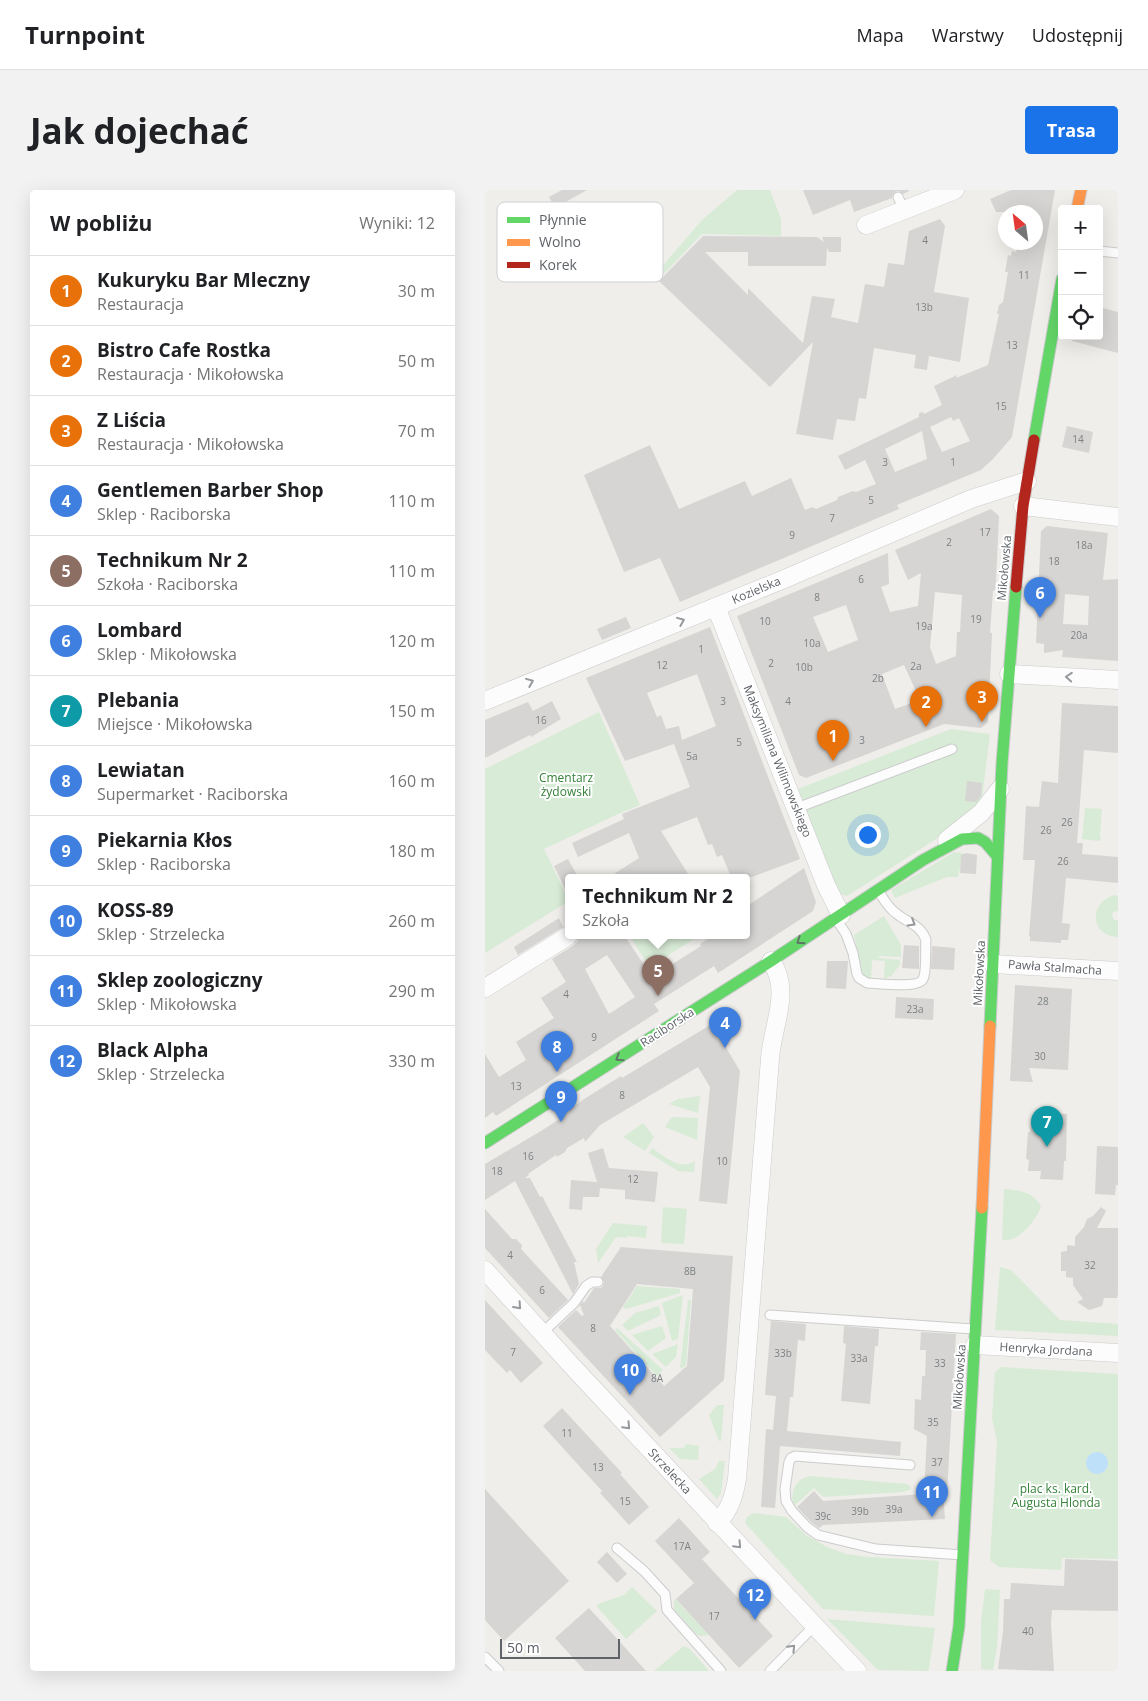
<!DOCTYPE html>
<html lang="pl">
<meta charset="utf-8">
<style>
:root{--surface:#fff;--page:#f2f2f2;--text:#202124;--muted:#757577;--line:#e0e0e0;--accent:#1a73e8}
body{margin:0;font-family:"Open Sans",sans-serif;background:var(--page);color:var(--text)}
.controls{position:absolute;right:15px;top:15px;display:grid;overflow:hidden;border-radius:5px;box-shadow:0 5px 20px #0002}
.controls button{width:45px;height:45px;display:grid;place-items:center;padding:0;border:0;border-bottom:1px solid var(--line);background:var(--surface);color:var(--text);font:25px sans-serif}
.compass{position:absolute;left:513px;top:15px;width:45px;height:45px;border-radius:50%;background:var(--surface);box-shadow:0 5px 20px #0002;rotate:331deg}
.scale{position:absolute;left:15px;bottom:12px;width:120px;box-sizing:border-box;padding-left:5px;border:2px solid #5f6368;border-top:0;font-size:14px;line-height:18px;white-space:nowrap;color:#5f6368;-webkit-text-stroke:4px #fff;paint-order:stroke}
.you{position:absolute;left:382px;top:644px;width:18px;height:18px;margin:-12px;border:4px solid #fff;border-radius:50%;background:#1a73e8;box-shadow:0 0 0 8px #1a73e833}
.badge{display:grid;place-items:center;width:32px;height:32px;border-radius:50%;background:var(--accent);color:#fff;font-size:16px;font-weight:700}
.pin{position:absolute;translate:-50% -41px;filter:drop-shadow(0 1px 2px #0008)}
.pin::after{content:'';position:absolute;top:26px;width:18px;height:15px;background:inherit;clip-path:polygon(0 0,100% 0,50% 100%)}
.popup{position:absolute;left:80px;top:684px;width:185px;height:65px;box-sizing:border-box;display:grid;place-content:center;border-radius:5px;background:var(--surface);filter:drop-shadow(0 1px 4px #0005);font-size:16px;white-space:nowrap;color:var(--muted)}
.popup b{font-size:19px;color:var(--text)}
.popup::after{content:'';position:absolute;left:50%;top:100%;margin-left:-10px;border:10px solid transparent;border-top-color:var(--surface)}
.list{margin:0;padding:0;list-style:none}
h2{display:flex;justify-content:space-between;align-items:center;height:65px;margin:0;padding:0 20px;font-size:21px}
h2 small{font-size:16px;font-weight:400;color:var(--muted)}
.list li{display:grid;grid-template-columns:32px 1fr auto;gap:15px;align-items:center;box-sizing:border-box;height:70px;padding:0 20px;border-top:1px solid var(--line)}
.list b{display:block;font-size:19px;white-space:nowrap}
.list p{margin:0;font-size:16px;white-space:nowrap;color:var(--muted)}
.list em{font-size:16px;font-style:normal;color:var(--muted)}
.icon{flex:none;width:28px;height:28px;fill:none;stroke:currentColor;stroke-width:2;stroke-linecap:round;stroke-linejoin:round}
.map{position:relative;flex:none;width:633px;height:1481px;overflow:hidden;border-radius:5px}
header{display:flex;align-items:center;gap:30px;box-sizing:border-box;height:70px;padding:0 25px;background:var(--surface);border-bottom:1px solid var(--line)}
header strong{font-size:24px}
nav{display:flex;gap:28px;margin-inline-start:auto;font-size:18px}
.intro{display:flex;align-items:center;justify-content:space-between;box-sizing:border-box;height:120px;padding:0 30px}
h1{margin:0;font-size:35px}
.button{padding:12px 22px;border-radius:5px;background:var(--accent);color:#fff;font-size:18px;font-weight:700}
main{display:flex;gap:30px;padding:0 30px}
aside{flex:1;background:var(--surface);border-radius:5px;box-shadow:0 5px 20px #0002}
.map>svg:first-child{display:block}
.green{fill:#d8ebd6}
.water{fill:#bfe0f9}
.building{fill:#d6d5d3;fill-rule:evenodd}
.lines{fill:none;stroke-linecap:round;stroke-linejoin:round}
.lane-casing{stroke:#cbcccc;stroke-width:11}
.street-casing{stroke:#cbcccc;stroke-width:19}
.fast-casing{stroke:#cacacb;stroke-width:13}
.slow-casing{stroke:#cacacb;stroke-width:13}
.jam-casing{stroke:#cacacb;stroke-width:13}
.lane{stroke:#fdfcfc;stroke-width:9}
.street{stroke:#fdfcfc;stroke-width:18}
.fast{stroke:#63d668;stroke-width:11}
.slow{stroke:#ff974d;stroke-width:11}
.jam{stroke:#b3261e;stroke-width:11}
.oneway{stroke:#96999c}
.oneway2{stroke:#607468}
.labels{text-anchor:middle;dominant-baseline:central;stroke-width:4;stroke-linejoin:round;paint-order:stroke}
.number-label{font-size:10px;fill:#7e8184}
.street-label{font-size:12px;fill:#5f6368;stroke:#fff}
.park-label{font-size:12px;fill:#348238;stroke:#fff}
.key{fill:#fff;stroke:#cfd0d2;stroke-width:1}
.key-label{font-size:14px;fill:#5f6368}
</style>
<header>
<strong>Turnpoint</strong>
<nav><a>Mapa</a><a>Warstwy</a><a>Udostępnij</a></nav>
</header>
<div class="intro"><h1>Jak dojechać</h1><a class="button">Trasa</a></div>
<main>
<aside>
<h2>W pobliżu<small>Wyniki: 12</small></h2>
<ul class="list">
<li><span class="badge" style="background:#e8710a">1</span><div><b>Kukuryku Bar Mleczny</b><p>Restauracja</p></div><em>30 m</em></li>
<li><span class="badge" style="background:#e8710a">2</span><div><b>Bistro Cafe Rostka</b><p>Restauracja · Mikołowska</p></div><em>50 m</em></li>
<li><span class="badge" style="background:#e8710a">3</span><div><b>Z Liścia</b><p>Restauracja · Mikołowska</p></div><em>70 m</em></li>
<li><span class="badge" style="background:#3f7fe0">4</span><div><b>Gentlemen Barber Shop</b><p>Sklep · Raciborska</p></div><em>110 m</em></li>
<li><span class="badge" style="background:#8d6e63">5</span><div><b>Technikum Nr 2</b><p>Szkoła · Raciborska</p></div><em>110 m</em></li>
<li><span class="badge" style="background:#3f7fe0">6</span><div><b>Lombard</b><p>Sklep · Mikołowska</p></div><em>120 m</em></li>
<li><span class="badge" style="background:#0f9aa8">7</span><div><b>Plebania</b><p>Miejsce · Mikołowska</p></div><em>150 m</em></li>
<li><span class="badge" style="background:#3f7fe0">8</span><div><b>Lewiatan</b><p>Supermarket · Raciborska</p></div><em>160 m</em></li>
<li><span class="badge" style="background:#3f7fe0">9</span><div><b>Piekarnia Kłos</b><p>Sklep · Raciborska</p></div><em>180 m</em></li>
<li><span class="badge" style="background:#3f7fe0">10</span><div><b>KOSS-89</b><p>Sklep · Strzelecka</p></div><em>260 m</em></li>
<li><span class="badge" style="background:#3f7fe0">11</span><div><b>Sklep zoologiczny</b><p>Sklep · Mikołowska</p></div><em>290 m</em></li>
<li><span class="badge" style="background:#3f7fe0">12</span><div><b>Black Alpha</b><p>Sklep · Strzelecka</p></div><em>330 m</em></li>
</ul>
</aside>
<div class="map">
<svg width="633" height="1481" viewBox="0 0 633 1481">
<rect width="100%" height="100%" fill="#efeeea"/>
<g class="green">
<path d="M252 0H285L296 29V46L217 44 172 91 167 88 217 30Z"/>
<path d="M114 522 155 615 133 624 59 659 84 711 0 763V579Z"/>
<path d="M466 539 505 544 496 617 445 653 362 706 355 704 350 694 313 599Z"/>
<path d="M600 618 617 619 615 645 616 649 614 651 597 649Z"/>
<path d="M469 662 478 663 473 687H462L410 708 406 700Z"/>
<path d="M630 705 633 706V721L628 722 627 725 629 730H633V747C605 746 603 712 630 705Z"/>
<path d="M399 726 416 755V767L394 766V768L415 770V775L406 786 399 789 400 771 387 770 386 789 380 788 378 785 369 745Z"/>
<path d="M144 745H215L165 777Z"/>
<path d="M215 906 213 923 184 914 193 909Z"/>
<path d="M187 927 213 928 212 950 180 937Z"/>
<path d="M158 933 169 947 160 961 138 947Z"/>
<path d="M167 958C181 967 194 981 210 971L209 982 193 981 164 963Z"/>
<path d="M519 999C534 1000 548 1002 556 1016 553 1027 542 1040 532 1047 527 1050 522 1050 517 1050Z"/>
<path d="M178 1017 202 1019 199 1054 176 1053Z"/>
<path d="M128 1033 162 1036 161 1048 142 1046 141 1048 131 1047 113 1073 111 1059Z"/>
<path d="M515 1077 526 1080 575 1130 633 1134V1146L510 1140Z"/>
<path d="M152 1096 195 1099V1103L141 1119 138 1117Z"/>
<path d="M198 1105 193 1149 187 1151 177 1113Z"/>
<path d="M206 1109 201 1175 197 1179 195 1177 203 1111Z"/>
<path d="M174 1116 176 1125 143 1141 137 1135 150 1123Z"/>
<path d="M177 1136 181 1148 163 1161 147 1145Z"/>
<path d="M132 1138 178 1180 172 1186 130 1140Z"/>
<path d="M193 1154 191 1167 181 1177 167 1164Z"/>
<path d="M516 1177 633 1184V1369L577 1368 576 1380 514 1377 505 1370 512 1252 507 1228 510 1182Z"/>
<path d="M232 1215H239L236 1251H234L224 1225Z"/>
<path d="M201 1254 214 1256 213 1270 195 1269 184 1258H199Z"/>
<path d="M234 1271H240L236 1303 232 1309 214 1289 230 1279Z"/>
<path d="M326 1286 422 1294 425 1296 426 1299 419 1302 338 1307 329 1298 309 1316C304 1302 311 1288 326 1286Z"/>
<path d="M268 1323 301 1327 321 1345 342 1357 361 1364 384 1367 454 1371 449 1426 338 1419 260 1333 262 1327Z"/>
<path d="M147 1397 172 1421 141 1449 112 1417 113 1414 139 1405Z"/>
<path d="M500 1399 515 1400 512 1458 508 1480 496 1479V1432Z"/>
<path d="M190 1409 224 1445 215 1446 211 1444 189 1419V1411Z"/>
<path d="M342 1429 450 1438 444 1479 443 1481 393 1480Z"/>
<path d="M199 1456 205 1459 224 1481H169Z"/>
</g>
<circle class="water" cx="612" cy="1273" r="11"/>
<g class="building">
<path d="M77 0H102L70 18 64 7Z"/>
<path d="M318 0H424V1L418 4 414 1H411L408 4 407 8 369 22 365 10 328 25Z"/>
<path d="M526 0H570L527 247 508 269 496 280 412 315 414 319 195 412 175 368 139 382 99 285 165 255 194 319 260 291 267 306 306 288 320 320 327 317 331 319 352 310 353 307 368 301 371 302 391 294 380 270 360 280 353 266 434 227V223L438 222 439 224 457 215 449 196 472 185 471 188 503 175 514 124H512L514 115 518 112 523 82H520L523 65 526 66 527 61 531 62 533 52H550V22H511L505 9ZM466 227 468 231 474 228 485 251 457 262 445 237ZM437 241 442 269 410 282 400 259Z"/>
<path d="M455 29 460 36 449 102 484 108 475 172 444 166 442 180 429 178 431 165 389 158 381 209 374 208 370 231 352 229 348 250 311 244 328 152 285 197 174 91 218 46 332 47 339 52 337 47H356V62H344L342 58 341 76H263V62H220L263 105V98L318 153 327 106 350 109 346 127 373 133 380 94 399 97 403 73 419 75 424 41Z"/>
<path d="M614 117 633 122V163L587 151V146H614Z"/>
<path d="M582 236 608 242 604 263 577 257Z"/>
<path d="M506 319 514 326 511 391 510 400 508 401 505 443H507L503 532 496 538 459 534 321 588 314 585 252 426 403 363 404 394 396 397 405 422 433 416 436 383 423 390 410 360ZM450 402 477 405 475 442H472L471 466 451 474 445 457ZM361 415 373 450 343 462 328 427ZM419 475 435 510 410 519 397 484Z"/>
<path d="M562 336 623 343 618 390 633 389V471L577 467 578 460 559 463V454L551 453 556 341ZM580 404 604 406 603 435 578 434Z"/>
<path d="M141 427 146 438 117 450 112 439Z"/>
<path d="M225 437 315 669 267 687H246L237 665 232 667 227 654 223 655 212 627 176 641 205 687H124L154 668 144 643 93 667 87 653 139 629 137 624 205 597 189 554 140 571 101 488ZM212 484 231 536 197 550 194 536 181 539 176 525 172 527 162 503Z"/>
<path d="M67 511 76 529 46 547 45 545 0 568V530L43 512 48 521Z"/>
<path d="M577 513 633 516V563L599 560 592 653H598L597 664 633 667V693L581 688 577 733 585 734 583 750H576V753L545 751V746H544L550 670H538L541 616 554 617 557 591 573 593Z"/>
<path d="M482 591 497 593 496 606 491 612 480 611Z"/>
<path d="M481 663 492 665 491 684 475 683 476 665Z"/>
<path d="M83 669 93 687H84V707L69 676Z"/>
<path d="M319 678 331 712 328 721 233 783 229 776 169 814 174 821 11 926 8 922 0 928V864L14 887 41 870 31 852 69 828 56 808 81 792 67 769 89 755 93 751V745H139L167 787 216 756 215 754 229 745H262V716ZM122 765 150 807 124 824 100 779Z"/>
<path d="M74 728 78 737 33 765 29 757Z"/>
<path d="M419 755 434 756V779L417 778Z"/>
<path d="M447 756 470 758 469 780 446 779Z"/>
<path d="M342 771H363L361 799 341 798Z"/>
<path d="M530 795 587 799 583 880 544 878 548 892 525 891Z"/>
<path d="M411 807 449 809 448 830 410 828Z"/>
<path d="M227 834 255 881 242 1014 214 1011 225 897 213 877 115 935 100 952 99 948 82 958 80 962 72 967 71 965 43 984 44 985 40 988H45L55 1007 57 1006 92 1072H89L94 1094 88 1104 30 991 0 1010V974L56 941 79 926V924L99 909 123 894 136 886 137 888Z"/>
<path d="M559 923 582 924 581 971H579L578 990 555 989 556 981H543L544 970 541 969 543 942H545L546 931 559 932Z"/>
<path d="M612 956 633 957V995H631L630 1005 610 1004Z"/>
<path d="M118 958 124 978 173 982 170 1012 140 1009V1000L115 998 114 1007H98L97 1020 84 1019 86 990 112 992 103 963Z"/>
<path d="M616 1017 621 1021 612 1038H633V1104L632 1108H619L617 1116 604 1120 592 1112 598 1109 588 1095V1088L581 1087V1081H576V1062L582 1061V1055L590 1056V1047L599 1037 602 1029 608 1026Z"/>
<path d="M0 1019 27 1049H31L37 1055 36 1059 83 1110 64 1128 0 1058Z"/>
<path d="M136 1057 248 1066 239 1190 175 1247 73 1137 91 1120 97 1126 99 1125 96 1118 97 1117 94 1116 98 1111 99 1113 109 1098H116L118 1096 119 1092 116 1087ZM152 1094 208 1099 202 1176 179 1196 125 1136Z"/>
<path d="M0 1110 58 1173 36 1193 25 1180 22 1183 0 1160Z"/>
<path d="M286 1131 321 1134 320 1151 313 1150 308 1207H305L302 1241 416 1252 415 1266 295 1256 290 1318 276 1317 281 1239 288 1240 291 1206 280 1205Z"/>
<path d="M359 1136 394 1139 393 1156H390L385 1214 356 1211 361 1154 358 1153Z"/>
<path d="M436 1142 471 1144 462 1303H458L460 1329 338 1335 334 1338 326 1332 312 1317 329 1301 338 1311 439 1304 442 1246 429 1239 430 1209 436 1210 437 1186H440L441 1160H435Z"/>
<path d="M77 1218 137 1283 135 1284 164 1317 144 1335 115 1303 117 1301 58 1236Z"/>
<path d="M0 1299 84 1391 19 1451 0 1430Z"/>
<path d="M194 1328 225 1362 217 1369 288 1446 254 1478 191 1409 209 1393 170 1351Z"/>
<path d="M122 1362 142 1384 132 1393 112 1372Z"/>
<path d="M580 1369 633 1371V1421L567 1420 566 1433 569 1481 513 1479 518 1441 519 1409H525L526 1393 579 1396Z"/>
<path d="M104 1418 145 1463 161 1481H100L70 1448Z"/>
</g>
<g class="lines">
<g class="lane-casing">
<g id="lane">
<path d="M413 7 419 20"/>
<path d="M614 61 633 63"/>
<path d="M312 618 467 559"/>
<path d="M351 729 361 744 368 763 372 784 374 788 382 793C393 793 433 799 438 789 442 782 440 759 441 750 436 735 423 733 412 724 404 719 399 710 394 702"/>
<path d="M285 1125 488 1139"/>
<path d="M57 1143 89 1113 101 1096 107 1092H113"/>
<path d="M425 1275 310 1266 306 1268 304 1272 300 1299 301 1311 307 1321 322 1337 333 1345 391 1359 478 1365"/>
<path d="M132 1358 159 1381 180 1404 182 1420 236 1481"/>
<path d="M0 1467 14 1481"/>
<path d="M285 1481 329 1436"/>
</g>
</g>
<g class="street-casing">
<g id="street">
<path d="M381 35 470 0"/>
<path d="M538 316 633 327"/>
<path d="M231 417 341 695 356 725"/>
<path d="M524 484 633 490"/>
<path d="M0 511 297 390 486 309 542 291"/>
<path d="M462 650 496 623 515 599"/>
<path d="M508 774 633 781"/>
<path d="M0 798 83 746"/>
<path d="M0 1080 87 1176 372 1481"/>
<path d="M490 1155 633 1163"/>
<path d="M232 1333C245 1320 249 1306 252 1289 264 1149 275 1009 285 869 287 836 307 801 286 771"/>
</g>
</g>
<g class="fast-casing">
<g id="fast">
<path d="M549 250 577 89"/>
<path d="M505 836 517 573 531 397"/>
<path d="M0 953 286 771 438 670 477 649 493 648 500 652 512 666"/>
<path d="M467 1481 474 1436 497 1018"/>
</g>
</g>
<g class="slow-casing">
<g id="slow">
<path d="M592 19 596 0"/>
<path d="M497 1018 505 836"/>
</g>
</g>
<g class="jam-casing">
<path id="jam" d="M531 397 538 316 549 250"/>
</g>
<use href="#lane" class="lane"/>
<use href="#street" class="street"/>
<use href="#fast" class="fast"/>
<use href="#slow" class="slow"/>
<use href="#jam" class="jam"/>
</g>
<defs><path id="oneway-chevron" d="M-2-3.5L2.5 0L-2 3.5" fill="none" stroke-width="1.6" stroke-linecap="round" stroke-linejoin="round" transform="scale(1.25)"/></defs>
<g class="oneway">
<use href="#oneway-chevron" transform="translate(196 431) rotate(-22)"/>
<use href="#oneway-chevron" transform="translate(584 487) rotate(-176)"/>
<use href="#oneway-chevron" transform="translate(45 492) rotate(-22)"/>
<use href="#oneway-chevron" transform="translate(427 733) rotate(31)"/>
<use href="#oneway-chevron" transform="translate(33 1116) rotate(48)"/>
<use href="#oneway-chevron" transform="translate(142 1236) rotate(47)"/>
<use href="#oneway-chevron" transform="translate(253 1355) rotate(47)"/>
<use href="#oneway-chevron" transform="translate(307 1458) rotate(-46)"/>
</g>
<g class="oneway2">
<use href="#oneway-chevron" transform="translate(315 751) rotate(146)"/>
<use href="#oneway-chevron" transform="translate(134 868) rotate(147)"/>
</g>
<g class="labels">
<g class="number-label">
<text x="440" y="50">4</text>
<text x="539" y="85">11</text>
<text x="439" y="117">13b</text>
<text x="527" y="155">13</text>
<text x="516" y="216">15</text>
<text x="593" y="249">14</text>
<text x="400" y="272">3</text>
<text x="468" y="272">1</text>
<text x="386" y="310">5</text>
<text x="347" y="328">7</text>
<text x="500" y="342">17</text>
<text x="307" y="345">9</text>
<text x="464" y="352">2</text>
<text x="599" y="355">18a</text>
<text x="569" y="371">18</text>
<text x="376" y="389">6</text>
<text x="332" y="407">8</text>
<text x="491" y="429">19</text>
<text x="280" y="431">10</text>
<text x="439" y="436">19a</text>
<text x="594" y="445">20a</text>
<text x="327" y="453">10a</text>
<text x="216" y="459">1</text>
<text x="286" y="473">2</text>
<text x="177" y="475">12</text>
<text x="431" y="476">2a</text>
<text x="319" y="477">10b</text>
<text x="393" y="488">2b</text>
<text x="238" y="511">3</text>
<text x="303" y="511">4</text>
<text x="56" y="530">16</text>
<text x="377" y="550">3</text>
<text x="254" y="552">5</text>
<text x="207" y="566">5a</text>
<text x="582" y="632">26</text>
<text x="561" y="640">26</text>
<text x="578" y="671">26</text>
<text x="81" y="804">4</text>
<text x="558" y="811">28</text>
<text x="430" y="819">23a</text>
<text x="109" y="847">9</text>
<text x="555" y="866">30</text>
<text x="31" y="896">13</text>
<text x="137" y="905">8</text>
<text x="43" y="966">16</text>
<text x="237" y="971">10</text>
<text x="12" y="981">18</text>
<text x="148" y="989">12</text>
<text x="25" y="1065">4</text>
<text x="605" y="1075">32</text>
<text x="205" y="1081">8B</text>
<text x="57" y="1100">6</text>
<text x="108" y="1138">8</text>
<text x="28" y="1162">7</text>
<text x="298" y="1163">33b</text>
<text x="374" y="1168">33a</text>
<text x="455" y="1173">33</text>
<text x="172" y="1188">8A</text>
<text x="448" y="1232">35</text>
<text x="82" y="1243">11</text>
<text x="452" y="1272">37</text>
<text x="113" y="1277">13</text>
<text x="140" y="1311">15</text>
<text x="409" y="1319">39a</text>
<text x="375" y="1321">39b</text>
<text x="338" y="1326">39c</text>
<text x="197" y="1356">17A</text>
<text x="229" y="1426">17</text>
<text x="543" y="1441">40</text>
</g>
<g class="street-label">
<text transform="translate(519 378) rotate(-85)">Mikołowska</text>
<text transform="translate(271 400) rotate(-23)">Kozielska</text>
<text transform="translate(293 571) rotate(68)">Maksymiliana Wilimowskiego</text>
<text transform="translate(570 777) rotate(4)">Pawła Stalmacha</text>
<text transform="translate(494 783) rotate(-87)">Mikołowska</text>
<text transform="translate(182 837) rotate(-33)">Raciborska</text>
<text transform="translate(561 1159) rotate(3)">Henryka Jordana</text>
<text transform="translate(474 1187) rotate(-86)">Mikołowska</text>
<text transform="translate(185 1281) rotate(47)">Strzelecka</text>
</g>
<g class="park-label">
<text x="81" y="587">Cmentarz<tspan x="81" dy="14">żydowski</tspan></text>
<text x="571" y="1298">plac ks. kard.<tspan x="571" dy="14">Augusta Hlonda</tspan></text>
</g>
</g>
<rect x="12" y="12" width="166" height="80" rx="8" class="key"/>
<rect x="22" y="27" width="23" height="6" fill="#63d668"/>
<rect x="22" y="49" width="23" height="7" fill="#ff974d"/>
<rect x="22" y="72" width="23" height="6" fill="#b3261e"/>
<g class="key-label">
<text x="54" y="35">Płynnie</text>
<text x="54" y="57">Wolno</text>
<text x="54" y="80">Korek</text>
</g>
</svg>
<div class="controls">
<button>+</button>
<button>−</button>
<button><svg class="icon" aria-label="locate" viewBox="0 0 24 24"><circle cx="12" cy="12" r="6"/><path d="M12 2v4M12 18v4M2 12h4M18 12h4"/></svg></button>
</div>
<svg class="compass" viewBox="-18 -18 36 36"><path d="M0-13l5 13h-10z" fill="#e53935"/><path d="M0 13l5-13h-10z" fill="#757577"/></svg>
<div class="scale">50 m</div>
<div class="you"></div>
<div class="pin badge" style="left:348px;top:571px;background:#e8710a">1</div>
<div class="pin badge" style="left:441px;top:537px;background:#e8710a">2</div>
<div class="pin badge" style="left:497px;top:532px;background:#e8710a">3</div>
<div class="pin badge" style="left:240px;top:858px;background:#3f7fe0">4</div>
<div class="pin badge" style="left:173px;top:806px;background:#8d6e63">5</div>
<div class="popup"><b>Technikum Nr 2</b>Szkoła</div>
<div class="pin badge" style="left:555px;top:428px;background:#3f7fe0">6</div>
<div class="pin badge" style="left:562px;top:957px;background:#0f9aa8">7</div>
<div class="pin badge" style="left:72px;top:882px;background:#3f7fe0">8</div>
<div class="pin badge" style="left:76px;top:932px;background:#3f7fe0">9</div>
<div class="pin badge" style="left:145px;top:1205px;background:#3f7fe0">10</div>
<div class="pin badge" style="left:447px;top:1327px;background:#3f7fe0">11</div>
<div class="pin badge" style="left:270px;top:1430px;background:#3f7fe0">12</div>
</div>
</main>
